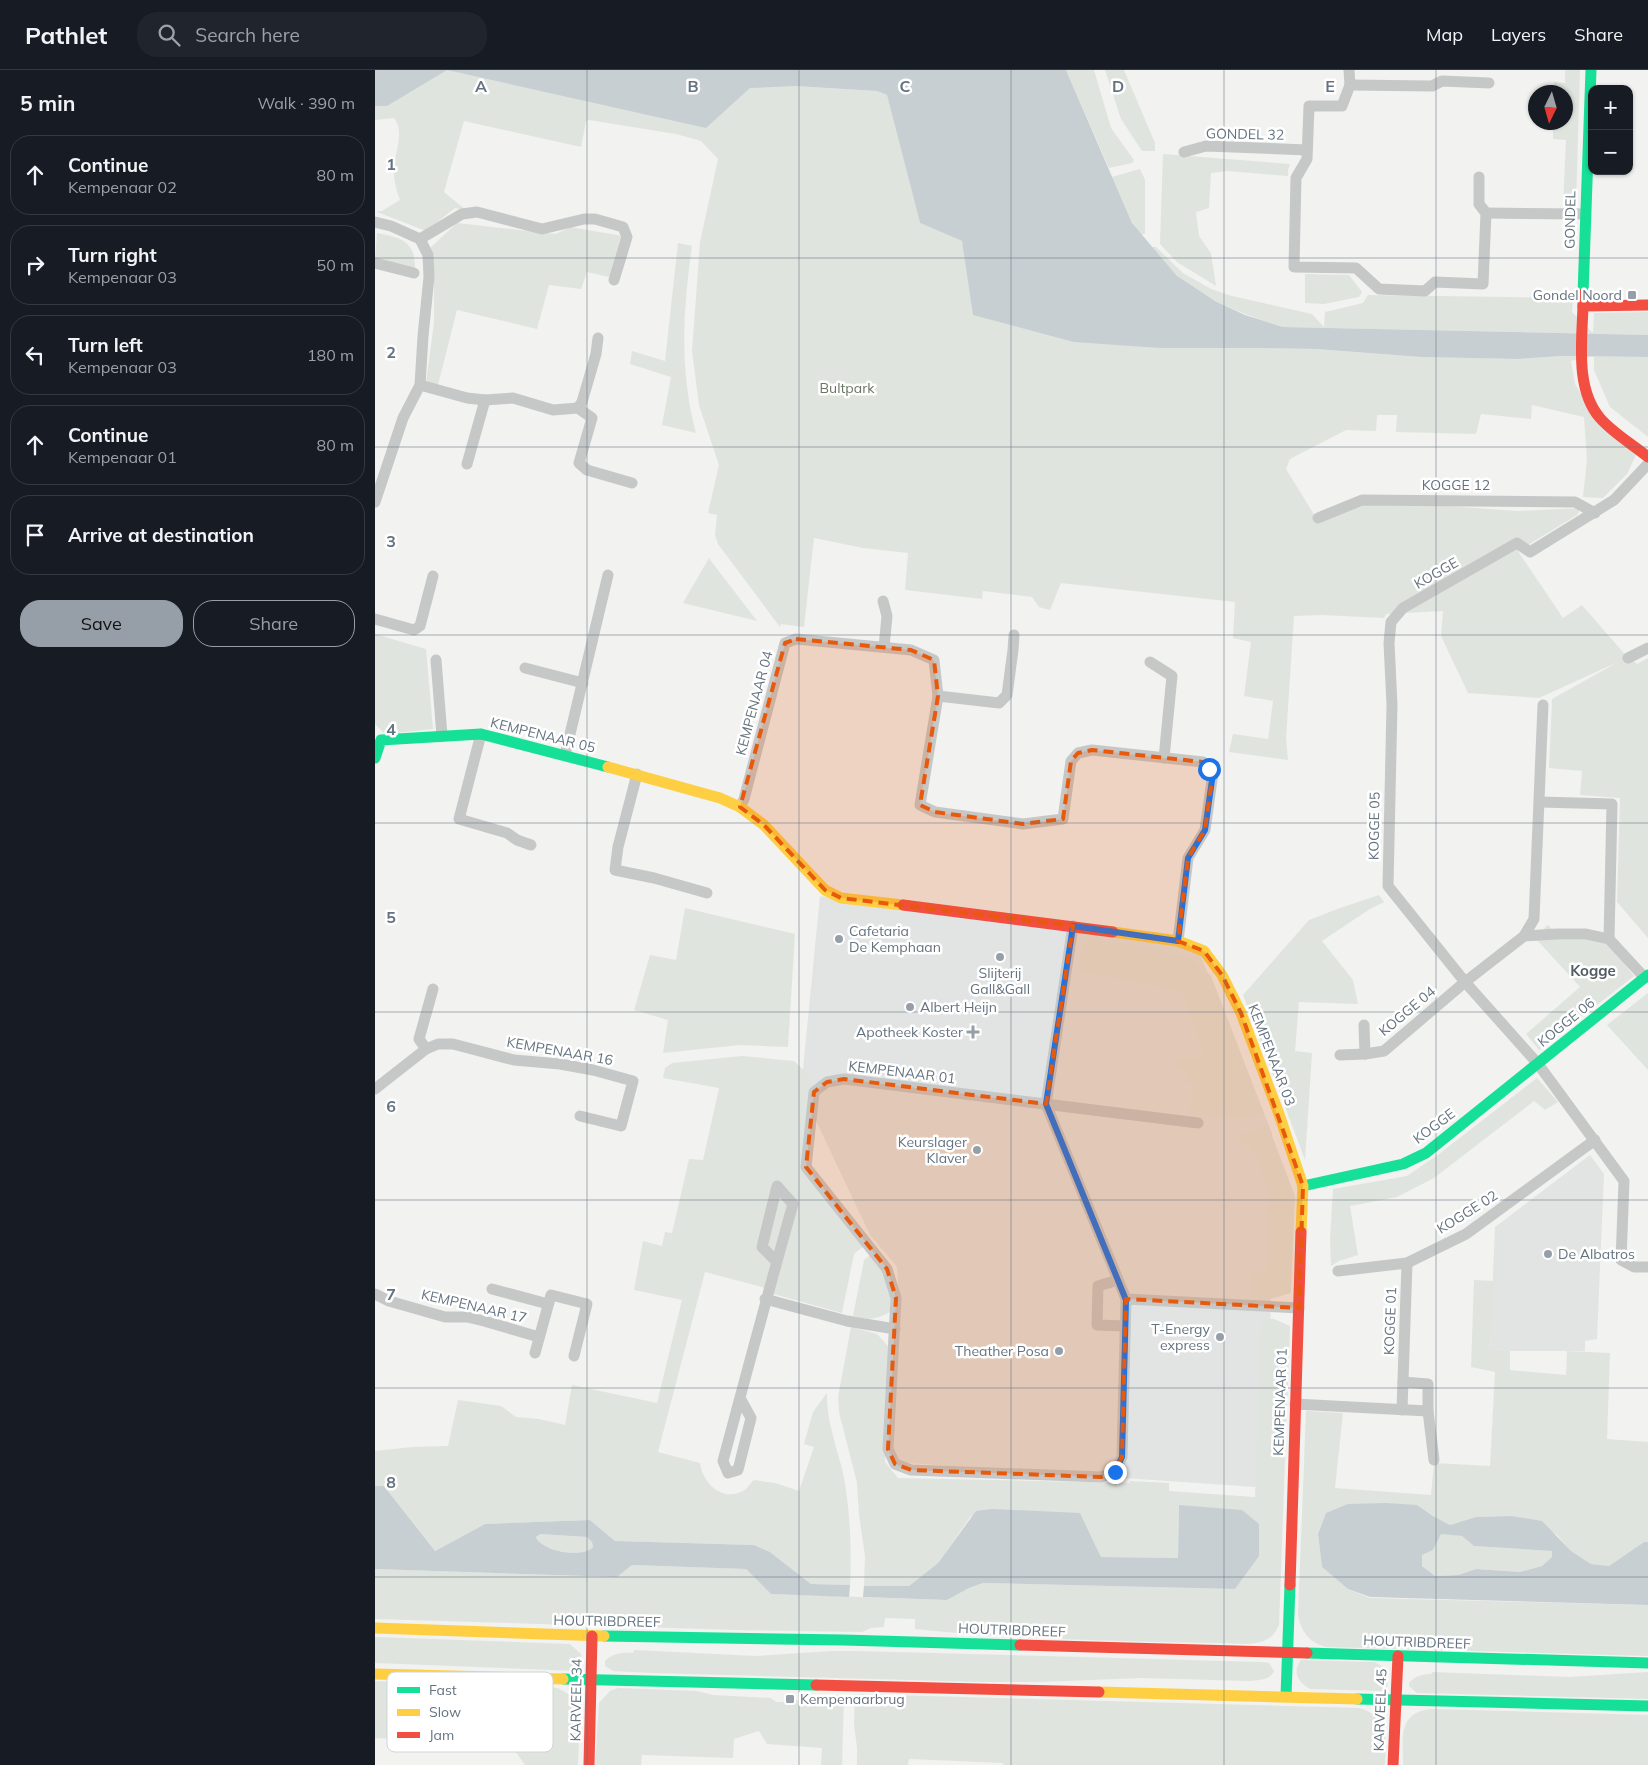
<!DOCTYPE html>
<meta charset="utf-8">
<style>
:root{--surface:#171b24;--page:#20242c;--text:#f1f3f6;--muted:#9ea1a6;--line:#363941;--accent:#969fa7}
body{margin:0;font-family:Mulish,sans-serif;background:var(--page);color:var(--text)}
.controls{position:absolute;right:15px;top:15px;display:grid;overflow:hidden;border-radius:10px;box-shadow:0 1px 4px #0004}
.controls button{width:45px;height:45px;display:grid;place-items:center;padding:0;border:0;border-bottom:1px solid var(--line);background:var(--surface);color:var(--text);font:25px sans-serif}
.compass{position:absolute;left:1153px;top:15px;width:45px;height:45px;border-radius:50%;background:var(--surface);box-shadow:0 1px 4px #0004;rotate:185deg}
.stop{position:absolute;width:15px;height:15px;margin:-11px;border:4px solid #1a73e8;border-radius:50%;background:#fff}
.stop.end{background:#1a73e8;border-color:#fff;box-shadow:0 1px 5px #0008}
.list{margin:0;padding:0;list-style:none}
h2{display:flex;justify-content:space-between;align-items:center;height:65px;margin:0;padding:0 20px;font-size:21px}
h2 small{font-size:16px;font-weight:400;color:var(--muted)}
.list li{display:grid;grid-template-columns:32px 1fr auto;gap:15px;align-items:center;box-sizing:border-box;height:80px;margin:0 10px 10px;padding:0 10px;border:1px solid var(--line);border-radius:20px}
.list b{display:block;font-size:19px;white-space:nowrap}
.list p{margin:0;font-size:16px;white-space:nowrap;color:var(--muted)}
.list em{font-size:16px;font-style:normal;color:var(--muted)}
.actions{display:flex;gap:10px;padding:15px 20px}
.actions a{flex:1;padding:11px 0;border:1px solid var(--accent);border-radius:20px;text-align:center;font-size:18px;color:var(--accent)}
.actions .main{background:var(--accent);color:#111}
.icon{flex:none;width:28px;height:28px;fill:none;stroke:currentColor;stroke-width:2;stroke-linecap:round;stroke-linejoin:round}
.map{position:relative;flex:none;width:1273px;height:1695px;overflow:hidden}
header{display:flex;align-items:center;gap:30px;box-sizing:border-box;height:70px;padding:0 25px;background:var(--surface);border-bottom:1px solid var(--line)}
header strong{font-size:24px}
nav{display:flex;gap:28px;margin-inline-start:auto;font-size:18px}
.search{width:350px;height:45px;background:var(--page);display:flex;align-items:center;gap:12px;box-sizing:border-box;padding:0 18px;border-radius:20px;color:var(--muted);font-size:19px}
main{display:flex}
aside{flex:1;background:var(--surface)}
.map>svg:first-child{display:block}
.built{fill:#e2e4e3}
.green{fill:#e0e4de}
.water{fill:#c7cfd2;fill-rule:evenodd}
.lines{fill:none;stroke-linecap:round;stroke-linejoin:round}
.street{stroke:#c6c8c8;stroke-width:11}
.fast{stroke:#16e098;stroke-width:11}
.slow{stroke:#ffcf43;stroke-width:11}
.jam{stroke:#f24e42;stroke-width:11}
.route{stroke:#1a73e8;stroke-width:6}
.marked{fill:#e8590c;fill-opacity:0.2;stroke:#e8590c;stroke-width:4;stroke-dasharray:10 6;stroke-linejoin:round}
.grid{fill:none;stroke:#64737f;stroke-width:1;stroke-opacity:0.55}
.poi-dot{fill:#969fa7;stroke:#fff;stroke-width:2}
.labels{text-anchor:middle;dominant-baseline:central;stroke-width:5;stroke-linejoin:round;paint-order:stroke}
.street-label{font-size:14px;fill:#64737f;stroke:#fff}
.poi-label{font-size:14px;fill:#64737f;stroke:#fff;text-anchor:end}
.park-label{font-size:14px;fill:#677662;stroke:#fff}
.neighbourhood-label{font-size:15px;font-weight:bold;fill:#515c64;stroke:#fff}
.key{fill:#fff;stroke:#d0d5d9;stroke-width:1}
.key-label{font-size:14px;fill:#64737f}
.grid-label{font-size:16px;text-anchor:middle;font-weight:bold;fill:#64737f;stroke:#fff;stroke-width:5;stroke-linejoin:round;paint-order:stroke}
</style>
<header>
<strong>Pathlet</strong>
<div class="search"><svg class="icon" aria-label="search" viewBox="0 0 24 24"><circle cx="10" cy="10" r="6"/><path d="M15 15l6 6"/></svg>Search here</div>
<nav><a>Map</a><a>Layers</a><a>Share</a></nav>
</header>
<main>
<aside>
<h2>5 min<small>Walk · 390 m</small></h2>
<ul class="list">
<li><svg class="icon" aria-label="ahead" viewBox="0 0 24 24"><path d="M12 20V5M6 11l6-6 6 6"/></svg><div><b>Continue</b><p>Kempenaar 02</p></div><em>80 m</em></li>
<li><svg class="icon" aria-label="right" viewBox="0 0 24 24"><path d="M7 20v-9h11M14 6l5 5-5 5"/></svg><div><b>Turn right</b><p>Kempenaar 03</p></div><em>50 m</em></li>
<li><svg class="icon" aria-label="left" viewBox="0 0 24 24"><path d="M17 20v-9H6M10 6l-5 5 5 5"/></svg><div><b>Turn left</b><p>Kempenaar 03</p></div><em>180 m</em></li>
<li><svg class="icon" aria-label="ahead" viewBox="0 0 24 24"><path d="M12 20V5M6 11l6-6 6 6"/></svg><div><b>Continue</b><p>Kempenaar 01</p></div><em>80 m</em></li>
<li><svg class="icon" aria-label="arrive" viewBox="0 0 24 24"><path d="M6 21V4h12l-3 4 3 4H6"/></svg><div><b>Arrive at destination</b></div></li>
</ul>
<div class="actions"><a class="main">Save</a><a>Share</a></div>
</aside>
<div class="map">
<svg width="1273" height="1695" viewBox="0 0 1273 1695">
<rect width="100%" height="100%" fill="#f2f2f0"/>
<g class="built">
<path d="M445 826 823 879 897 1063 894 1418 518 1392 524 1228 522 1197 495 1165 426 1019Z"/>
<path d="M1215 1085 1229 1104 1222 1269 1210 1271V1281H1135L1115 1277 1120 1157Z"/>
</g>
<g class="green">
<path d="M0 0H418L420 16 502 21 512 25 545 153 587 171 785 278H886L941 279 1046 287 1143 289 1187 286 1273 287V367L1235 337 1219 300V286L1196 291 1200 314 1222 351 1261 385 1252 404 1228 428 1208 427 1212 389 1209 347 1157 335 1156 349 1106 344 1101 364 1021 362 1022 345H1002L1001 361 971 360 915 389 911 399 940 446 987 430 1143 441 1206 438 1202 445 1143 481 1188 548 1207 535 1253 588H1256L1262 594 1273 588V868L1242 832 1245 728 1205 725 1207 701 1174 698 1177 629 1243 592 1164 628 1093 623 1066 566 1068 541 1011 544 1009 548 947 545 919 546 911 669 913 690 854 682 858 664 893 669 898 631 869 626 876 572 858 568 860 532 686 513 675 540 664 537 657 527 608 521 607 529 530 520 533 483 488 478 439 468 429 557 406 554 405 557 343 474 340 465 342 445 333 443 344 395 324 335 317 281 325 172 343 89 326 71 301 64 214 50 211 51 206 77 89 51 69 122 91 140 80 138 51 161 2 142V141H7L25 130C22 121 19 113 19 103 18 84 31 63 19 48L0 50Z"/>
<path d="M691 0H719L736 58 759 90 757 93 734 98Z"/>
<path d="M730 0H749L780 73V81H767L746 49Z"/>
<path d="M1190 0H1205L1201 134H1188L1191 70 1178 69V53L1190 52V22H1179V12L1190 13Z"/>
<path d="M788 84 915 94 913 100V106L853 101 836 103 834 138 821 142 824 166 836 183 841 216 802 192 785 174Z"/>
<path d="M765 99 770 110V164L766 165 757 153 737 107Z"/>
<path d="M82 153 181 164 195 157 248 166 238 208 212 202 206 219 174 215 162 259 82 240 63 315 51 313 59 253V216L55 178Z"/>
<path d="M2 163C27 168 40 171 40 199L0 189Z"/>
<path d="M303 173 317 176C308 241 304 299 321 363L287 355 296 307 255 294 257 281 290 291Z"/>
<path d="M777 177H781L808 203 836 219 857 226 937 244 949 257 950 242 988 233 993 225 1198 228 1197 242 1218 263 1219 243 1273 242V265L908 257C871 245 834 232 803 207 794 199 786 187 777 177Z"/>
<path d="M930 204 974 205 987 222 984 227 949 234 930 233Z"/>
<path d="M334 488 336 491 382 551 308 533Z"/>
<path d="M0 564 51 579 58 659 10 664 0 654Z"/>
<path d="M1004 825 1009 832 995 839 947 871 978 910 983 934 924 932 920 981 937 983 930 1090 868 925 934 850 965 838Z"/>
<path d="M310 838 420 864 413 977 365 975 288 983 293 950 259 940 275 885 301 890Z"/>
<path d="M1173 855 1186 870 1230 869 1259 906 1164 980 1151 964 1205 917 1162 870V865Z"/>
<path d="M712 870 760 875 816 888 836 906 889 1043 867 1049 815 1044 818 1013 810 1012 811 1000 800 998 802 988H830L807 921 703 901 706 880Z"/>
<path d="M1273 923V1000L1232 955Z"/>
<path d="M367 986 419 991 438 1009 441 1014 431 1099 490 1175 479 1184 467 1243 395 1223 387 1217 330 1202 283 1382 325 1393C328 1415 350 1434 371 1419 374 1416 376 1412 379 1410L400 1413 424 1421 439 1377 429 1374 438 1342 452 1323C451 1350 462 1377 468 1403 475 1437 477 1481 475 1515L436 1514 395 1482 379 1475 240 1471 215 1450 110 1454 60 1481 9 1416H0V1381L37 1377 73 1376 83 1330 126 1336 141 1347 164 1349 190 1355 197 1315 282 1333 307 1230 259 1220 268 1171 287 1176 290 1162 297 1163 314 1089 328 1090 344 1018 288 1008 290 998 297 993Z"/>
<path d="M1162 1008 1183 1032 1170 1040 1159 1031 1059 1108 1022 1127 975 1136 983 1185 964 1191 956 1196 955 1169 958 1119 1032 1106 1064 1084Z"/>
<path d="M893 1055 920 1126 916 1223 889 1231 876 1229 877 1201 893 1202V1121L876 1074 867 1077 863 1065Z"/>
<path d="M497 1184 512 1204 516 1217 515 1242C500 1250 494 1250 478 1246L489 1190Z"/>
<path d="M1099 1210 1119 1211 1115 1277 1135 1281V1300L1191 1305 1192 1281 1235 1283 1232 1369 1273 1372V1472H1269L1234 1496 1216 1494 1196 1481 1181 1464 1136 1446 1101 1447 1075 1455 1058 1446 1042 1435 951 1443 943 1464 947 1497 973 1519 995 1528 1273 1535V1586L951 1577C935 1573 926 1562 923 1546L931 1341 968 1343 960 1418 1056 1425 1059 1393 1115 1396 1120 1302 1096 1297Z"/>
<path d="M886 1248 899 1249 915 1256 904 1555C898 1570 887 1573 872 1574 761 1571 650 1571 540 1559V1549L510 1548 509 1557 496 1558 487 1562 361 1560 0 1549V1499L242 1507 257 1495 371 1499 396 1524 572 1530 594 1518 608 1513 860 1519 804 1435 803 1488 726 1487 705 1443 596 1446 563 1493 534 1516H489L490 1486 484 1445 482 1413 464 1342 463 1327 476 1257 502 1264 514 1277 510 1392 523 1408 755 1413V1411L794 1413V1421L880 1427Z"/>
<path d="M1066 1463 1087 1466 1099 1476 1178 1481 1177 1487 1167 1496 1145 1502 1101 1499 1083 1505 1060 1506 1047 1496V1485L1058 1480Z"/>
<path d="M165 1464 212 1467 217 1472 218 1477C207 1489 166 1481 161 1467Z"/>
<path d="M0 1567 195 1574 206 1584 205 1598 201 1601 0 1593Z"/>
<path d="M259 1580 381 1586 457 1581H482L887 1592 894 1593 899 1601C895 1610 884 1610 875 1611L766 1608 666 1612H607L277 1603 238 1601 230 1596V1591C238 1583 247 1582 258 1583Z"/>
<path d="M926 1590 1000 1592C1013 1600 1013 1603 1012 1617L1007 1621 935 1619C923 1612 917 1602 926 1590Z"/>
<path d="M1057 1602 1195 1607 1273 1602V1629L1042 1623 1034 1616V1613C1040 1606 1047 1604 1056 1604Z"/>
<path d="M0 1611 183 1618 198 1627 205 1641 203 1695H150L135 1674 0 1668Z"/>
<path d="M243 1618 322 1621 338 1625 396 1628 401 1632H417L439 1625H469L467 1695H446L447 1678 392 1674 384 1661 359 1669 358 1688 267 1685 266 1695H220L224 1633 235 1621Z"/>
<path d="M480 1624 984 1638C1015 1647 1011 1669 1010 1695H628V1693L534 1689 533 1695H482V1678L479 1654Z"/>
<path d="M1057 1639 1273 1645V1695H1028C1028 1668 1022 1642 1057 1639Z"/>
</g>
<g class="water">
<path d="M0 0H691L757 153 802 206 840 231 870 245 908 257 1273 265V287L1187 286 1143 289 1046 287 941 279 886 278H785L699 272 598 245 587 171 545 153 512 25 502 21 420 16 375 18 331 58 72 0 12 36H0Z"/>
<path d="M0 1416H9L60 1481 110 1454 215 1450 240 1471 379 1475 395 1482 436 1514 475 1515 474 1527 396 1524 371 1499 257 1495 242 1507 0 1499ZM165 1464 212 1467 217 1472 218 1477C207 1489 166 1481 161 1467Z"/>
<path d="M1011 1433 1042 1435 1058 1446 1075 1455 1101 1447 1136 1446 1167 1451 1196 1481 1216 1494 1234 1496 1269 1472H1273V1535L995 1527 973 1519 947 1497 943 1464 951 1443 973 1434ZM1066 1464 1087 1466 1099 1476 1177 1481V1487L1167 1496 1145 1502 1101 1499 1083 1505 1060 1506 1047 1496V1485L1058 1480Z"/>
<path d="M804 1435 867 1440 884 1454V1486L860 1519 608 1513 594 1518 572 1530 488 1527 489 1516H534L563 1493 601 1441 617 1439 705 1443 726 1487 803 1488Z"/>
</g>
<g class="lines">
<g class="street">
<path d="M974 0 975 15 967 36H934L932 89 921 108 919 197 981 198 1004 219 1050 221 1060 212 1108 214 1111 143 1104 134V107"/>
<path d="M975 15 1057 16 1067 11 1114 13"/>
<path d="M809 82 831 76 932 80"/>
<path d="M1111 143 1210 144"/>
<path d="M0 152 16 156 45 169"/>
<path d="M45 169 87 144 102 142 167 159 209 149H220L248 157 252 167 239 210"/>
<path d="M0 193 39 203"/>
<path d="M45 315 92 328 110 330 138 328 178 340 203 338 217 348 204 393 212 400 257 413"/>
<path d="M203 338 207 332 221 284 223 268"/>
<path d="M92 394 110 330"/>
<path d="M0 432 28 348 45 315 48 266 54 207 53 185 45 169"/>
<path d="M943 448 987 430 1200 432 1220 443"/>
<path d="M508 531 512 546 509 577"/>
<path d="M0 549 39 560 45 556 58 506"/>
<path d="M1253 588 1273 578"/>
<path d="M61 590 67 666"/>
<path d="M775 592 797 606 789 688"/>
<path d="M150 598 208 613"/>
<path d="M563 626 624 633 632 625 638 580 639 565"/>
<path d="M106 664 84 749 132 763 142 770 156 775"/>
<path d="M190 685 233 505"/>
<path d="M262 704 243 777 240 800 279 808 332 823"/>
<path d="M1165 732 1237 734 1234 869"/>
<path d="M365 737 369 729 410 573 421 569 536 580 559 590 563 626 545 735 560 742 648 754 688 749 696 691 703 683 717 680 828 692 838 703 830 760 813 788 803 871"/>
<path d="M698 856 671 1034 751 1229"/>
<path d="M1149 866 1159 849 1168 635"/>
<path d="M1270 908 1234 869 1211 864H1182L1149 866 1090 912 1163 994 1249 1111 1246 1190 1259 1197H1273"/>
<path d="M989 955 990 984"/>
<path d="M51 979 44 969 58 919"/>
<path d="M965 985 990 984 1009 981 1090 912 1013 816 1017 635 1014 573 1016 552 1028 538 1142 473 1155 482 1239 430 1273 394"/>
<path d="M0 1019 51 979 63 974H78L139 990 185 994 218 1000 258 1011 246 1056 205 1046"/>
<path d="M823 1053 469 1009 452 1012 439 1022 431 1097 512 1199 521 1228 513 1379 520 1394 536 1400 726 1407 740 1402 747 1387 751 1229 924 1238"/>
<path d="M963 1201 1032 1193 1091 1164 1220 1070"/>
<path d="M743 1210 723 1216 722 1255 750 1256"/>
<path d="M117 1219 173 1234"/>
<path d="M0 1224 14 1231 70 1247H92L109 1251 164 1267"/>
<path d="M390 1229 472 1251 520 1259"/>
<path d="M160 1283 176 1225 212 1234 199 1286"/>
<path d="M1028 1312 1053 1314V1341L1059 1390"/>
<path d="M365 1328 376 1348 363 1400 353 1403 348 1391C371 1305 394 1219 418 1134L402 1116 387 1177 402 1192"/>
<path d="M920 1334 1053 1341"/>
<path d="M1027 1340 1032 1193"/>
</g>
<g class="fast">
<path d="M1208 224 1216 0"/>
<path d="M0 688 6 670 106 664 233 697"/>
<path d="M928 1116 1028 1094 1051 1083 1273 905"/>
<path d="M229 1566 469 1570 645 1575"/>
<path d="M932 1583 1273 1593"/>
<path d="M188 1609 441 1615"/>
<path d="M911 1626 915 1515"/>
<path d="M982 1629 1273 1636"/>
</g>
<g class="slow">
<path d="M233 697 345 728 365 737 389 755 450 820 466 828 528 835"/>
<path d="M738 862 803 871 829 881 847 905 866 943 904 1044 928 1116 926 1162"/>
<path d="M0 1558 229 1566"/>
<path d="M0 1604 188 1609"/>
<path d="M724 1622 982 1629"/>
</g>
<g class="jam">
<path d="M1208 224V236L1273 235"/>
<path d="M1208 236C1207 271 1200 319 1225 348 1238 363 1257 374 1273 387"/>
<path d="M528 835 738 862"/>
<path d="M915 1515 926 1162"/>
<path d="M645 1575 932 1583"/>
<path d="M441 1615 724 1622"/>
<path d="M214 1695 217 1566"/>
<path d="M1018 1695 1023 1586"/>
</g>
</g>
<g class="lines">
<path class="route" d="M740 1402 747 1387 751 1230 671 1034 698 856 803 871 813 788 830 760 838 703 834 699"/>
</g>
<path class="marked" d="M421 569 536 580 559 590 563 626 545 735 560 742 648 754 688 749 696 691 703 683 717 680 828 692 838 703 830 760 813 788 803 871 829 881 847 905 866 943 928 1116 924 1238 751 1229 747 1387 740 1402 726 1407 536 1400 520 1394 513 1379 521 1228 512 1199 431 1097 439 1022 452 1012 469 1009 671 1034 698 856 466 828 450 820 389 755 365 737 410 573Z"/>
<path class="grid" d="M212 0V1695M424 0V1695M636 0V1695M849 0V1695M1061 0V1695M0 188H1273M0 377H1273M0 565H1273M0 753H1273M0 942H1273M0 1130H1273M0 1318H1273M0 1507H1273"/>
<g class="poi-dot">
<rect x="1252" y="220" width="10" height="10" rx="2.5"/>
<circle cx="464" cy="869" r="5"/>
<circle cx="625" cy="887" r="5"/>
<circle cx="535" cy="937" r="5"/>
<path d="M595.5 954.5h5v5h5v5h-5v5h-5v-5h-5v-5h5z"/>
<circle cx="602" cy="1080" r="5"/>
<circle cx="1173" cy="1184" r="5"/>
<circle cx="845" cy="1267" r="5"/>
<circle cx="684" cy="1281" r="5"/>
<rect x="410" y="1624" width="10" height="10" rx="2.5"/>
</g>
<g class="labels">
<g class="street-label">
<text transform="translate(870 64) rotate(1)">GONDEL 32</text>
<text transform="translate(1195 150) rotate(-89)">GONDEL</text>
<text x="1081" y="415">KOGGE 12</text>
<text transform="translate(1061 503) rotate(-30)">KOGGE</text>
<text transform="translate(379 633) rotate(-75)">KEMPENAAR 04</text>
<text transform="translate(168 665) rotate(14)">KEMPENAAR 05</text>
<text transform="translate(999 756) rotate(-89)">KOGGE 05</text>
<text transform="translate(1032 941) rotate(-40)">KOGGE 04</text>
<text transform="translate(1191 952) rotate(-39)">KOGGE 06</text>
<text transform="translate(185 981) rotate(10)">KEMPENAAR 16</text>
<text transform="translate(897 985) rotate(69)">KEMPENAAR 03</text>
<text transform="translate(527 1002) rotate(7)">KEMPENAAR 01</text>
<text transform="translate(1059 1056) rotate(-37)">KOGGE</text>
<text transform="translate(1092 1142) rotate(-32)">KOGGE 02</text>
<text transform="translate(99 1236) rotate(13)">KEMPENAAR 17</text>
<text transform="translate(1015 1251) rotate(-88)">KOGGE 01</text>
<text transform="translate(905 1332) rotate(-88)">KEMPENAAR 01</text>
<text transform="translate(232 1551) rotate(1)">HOUTRIBDREEF</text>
<text transform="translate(637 1560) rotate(2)">HOUTRIBDREEF</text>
<text transform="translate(1042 1572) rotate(2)">HOUTRIBDREEF</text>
<text transform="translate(201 1630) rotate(-89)">KARVEEL 34</text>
<text transform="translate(1005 1640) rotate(-88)">KARVEEL 45</text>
</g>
<g class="poi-label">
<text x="1247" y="225">Gondel Noord</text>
<text x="474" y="861" text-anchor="start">Cafetaria<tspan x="474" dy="16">De Kemphaan</tspan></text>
<text x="625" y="903" text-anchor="middle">Slijterij<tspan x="625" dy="16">Gall&amp;Gall</tspan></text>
<text x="545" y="937" text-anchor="start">Albert Heijn</text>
<text x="588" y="962">Apotheek Koster</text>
<text x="592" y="1072">Keurslager<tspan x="592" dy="16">Klaver</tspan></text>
<text x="1183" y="1184" text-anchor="start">De Albatros</text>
<text x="835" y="1259">T-Energy<tspan x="835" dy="16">express</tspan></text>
<text x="674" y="1281">Theather Posa</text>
<text x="425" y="1629" text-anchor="start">Kempenaarbrug</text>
</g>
<g class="park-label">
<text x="472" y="318">Bultpark</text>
</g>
<g class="neighbourhood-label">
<text x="1218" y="900">Kogge</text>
</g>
</g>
<rect x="12" y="1602" width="166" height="80" rx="8" class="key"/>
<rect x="22" y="1617" width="23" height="6" fill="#16e098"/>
<rect x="22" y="1639" width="23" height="7" fill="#ffcf43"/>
<rect x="22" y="1662" width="23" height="6" fill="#f24e42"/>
<g class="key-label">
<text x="54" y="1625">Fast</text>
<text x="54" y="1647">Slow</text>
<text x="54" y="1670">Jam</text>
</g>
<g class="grid-label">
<text x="106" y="22">A</text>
<text x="318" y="22">B</text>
<text x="530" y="22">C</text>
<text x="743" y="22">D</text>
<text x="955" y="22">E</text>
<text x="16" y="100">1</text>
<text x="16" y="288">2</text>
<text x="16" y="477">3</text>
<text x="16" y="665">4</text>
<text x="16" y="853">5</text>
<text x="16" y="1042">6</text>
<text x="16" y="1230">7</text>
<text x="16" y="1418">8</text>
</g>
</svg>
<div class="controls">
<button>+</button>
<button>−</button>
</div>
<svg class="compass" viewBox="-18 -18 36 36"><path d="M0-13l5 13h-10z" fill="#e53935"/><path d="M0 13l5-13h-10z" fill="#9ea1a6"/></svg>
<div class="stop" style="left:834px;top:699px"></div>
<div class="stop end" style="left:740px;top:1402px"></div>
</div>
</main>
